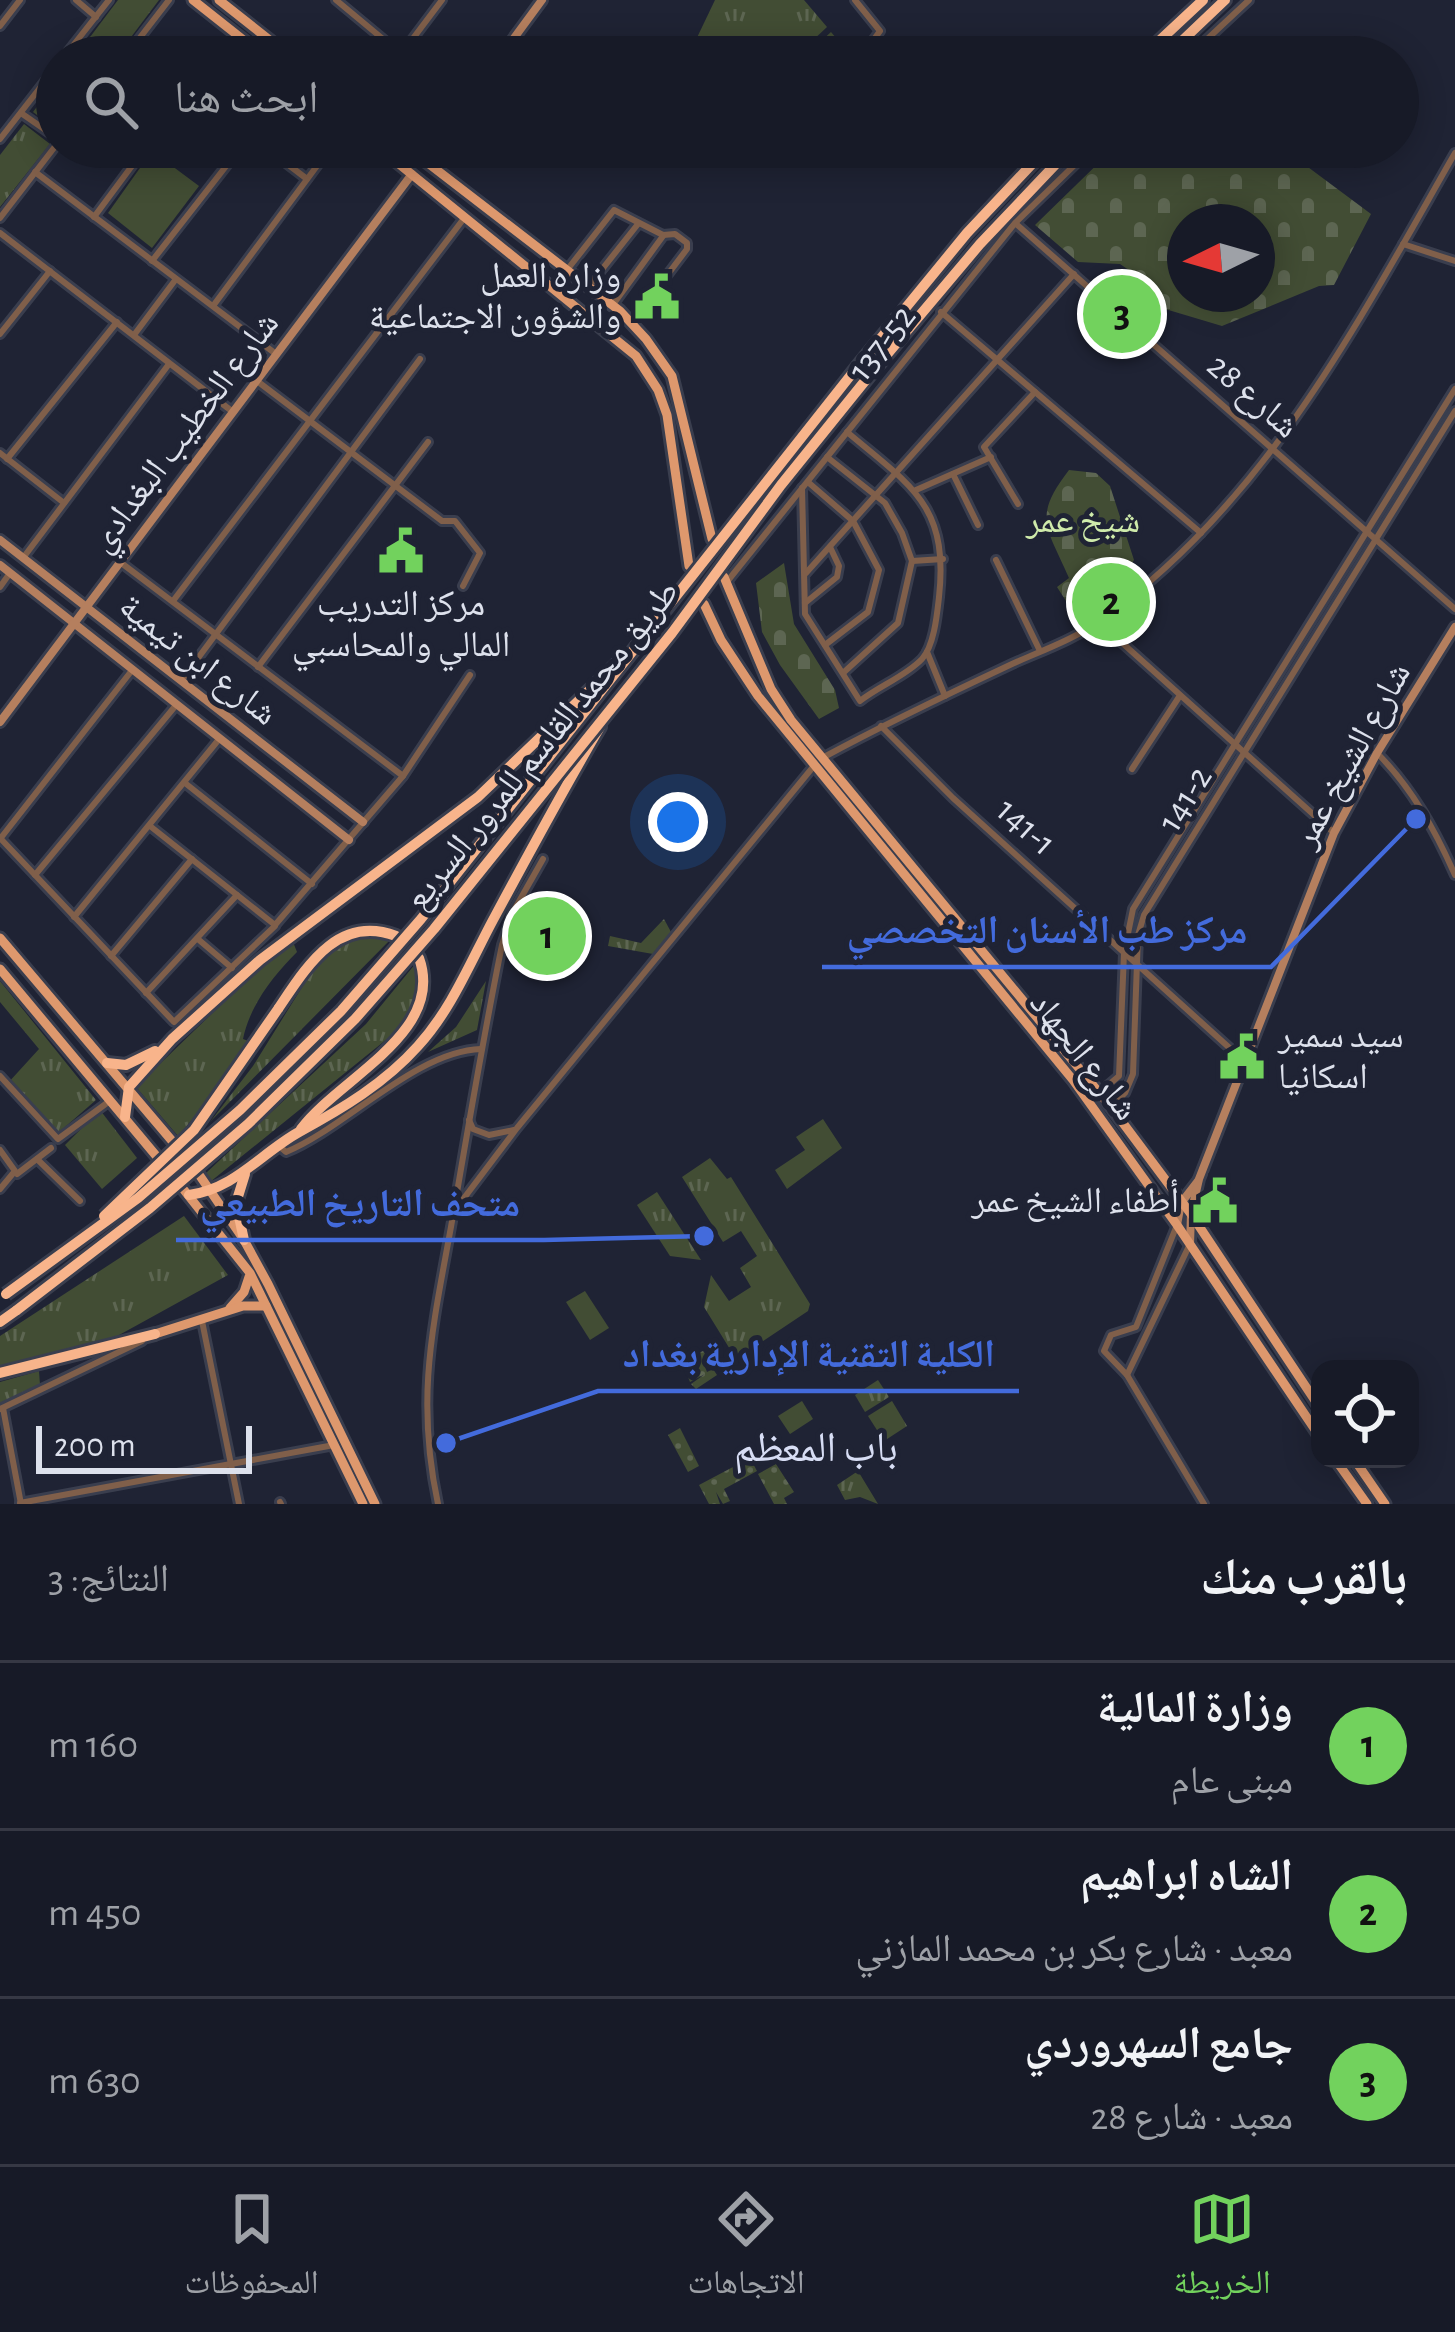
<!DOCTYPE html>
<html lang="ar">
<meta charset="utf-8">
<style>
:root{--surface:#171a27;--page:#242733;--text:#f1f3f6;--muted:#9ea1a7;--line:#363844;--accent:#72d25d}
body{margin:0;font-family:"Alegreya Sans","Noto Naskh Arabic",sans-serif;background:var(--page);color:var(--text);direction:rtl}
.controls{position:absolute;right:36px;bottom:36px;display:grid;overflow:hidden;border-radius:24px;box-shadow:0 6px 30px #0003}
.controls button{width:108px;height:108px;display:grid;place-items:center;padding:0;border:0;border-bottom:3px solid var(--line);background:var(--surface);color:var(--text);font:60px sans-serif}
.compass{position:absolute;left:1167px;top:204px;width:108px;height:108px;border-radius:50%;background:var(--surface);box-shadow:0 6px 30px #0003;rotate:265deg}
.scale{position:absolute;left:36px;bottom:30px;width:216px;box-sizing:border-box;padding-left:12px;border:6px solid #dde1ec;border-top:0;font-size:33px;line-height:42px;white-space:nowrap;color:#dde1ec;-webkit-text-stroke:9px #1f2334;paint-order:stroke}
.you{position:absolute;left:678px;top:822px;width:42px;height:42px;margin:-30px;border:9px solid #fff;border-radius:50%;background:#1a73e8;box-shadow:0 0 0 18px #1a73e833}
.badge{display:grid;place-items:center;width:78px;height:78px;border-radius:50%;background:var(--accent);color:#111;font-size:39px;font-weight:700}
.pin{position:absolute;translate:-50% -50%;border:6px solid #fff;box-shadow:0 3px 12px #0006}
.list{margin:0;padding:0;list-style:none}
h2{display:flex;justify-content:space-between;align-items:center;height:156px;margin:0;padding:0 48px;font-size:51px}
h2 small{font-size:39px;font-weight:400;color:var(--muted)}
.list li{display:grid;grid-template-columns:78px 1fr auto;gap:36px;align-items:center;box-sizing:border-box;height:168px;padding:0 48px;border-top:3px solid var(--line)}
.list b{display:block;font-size:45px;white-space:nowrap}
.list p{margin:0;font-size:39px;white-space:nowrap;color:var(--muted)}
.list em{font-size:39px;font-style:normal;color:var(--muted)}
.icon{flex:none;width:66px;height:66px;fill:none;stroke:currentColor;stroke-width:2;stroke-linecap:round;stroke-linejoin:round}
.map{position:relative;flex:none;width:1455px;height:1504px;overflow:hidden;direction:ltr}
.search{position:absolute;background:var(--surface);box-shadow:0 6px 30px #0003;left:36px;right:36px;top:36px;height:132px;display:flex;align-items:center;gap:30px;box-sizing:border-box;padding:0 42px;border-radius:66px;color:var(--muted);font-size:45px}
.sheet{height:660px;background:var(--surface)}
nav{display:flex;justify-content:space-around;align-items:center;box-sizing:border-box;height:168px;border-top:3px solid var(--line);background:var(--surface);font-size:33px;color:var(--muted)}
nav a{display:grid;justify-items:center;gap:6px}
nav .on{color:var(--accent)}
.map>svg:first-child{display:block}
.grass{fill:url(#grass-tufts)}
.cemetery{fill:url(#cemetery-stones);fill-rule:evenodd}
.garden{fill:url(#garden-dots)}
.pitch{fill:#424d34}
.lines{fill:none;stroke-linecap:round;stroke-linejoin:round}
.street-casing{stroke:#3a3e4e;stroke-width:12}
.secondary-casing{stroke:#3a3e4e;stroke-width:14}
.primary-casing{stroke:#3a3e4e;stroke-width:15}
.highway-casing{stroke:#3a3e4e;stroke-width:16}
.street{stroke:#805f4a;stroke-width:6}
.secondary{stroke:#b57f5e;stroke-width:8}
.primary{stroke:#de986d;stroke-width:9}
.highway{stroke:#f8b48b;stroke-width:10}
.highway-bridge-casing{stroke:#3a3e4e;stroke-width:16;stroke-linecap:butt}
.highway-bridge{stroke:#f8b48b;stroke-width:10}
.labels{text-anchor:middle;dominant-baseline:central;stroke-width:10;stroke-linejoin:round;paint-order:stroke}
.poi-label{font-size:36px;fill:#dde1ec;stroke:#1f2334;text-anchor:end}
.street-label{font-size:36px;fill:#dde1ec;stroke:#1f2334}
.park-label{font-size:36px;fill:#cfebab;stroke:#1f2334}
.quarter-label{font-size:42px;fill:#d7ddf4;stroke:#1f2334}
.leader{fill:none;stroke:#436bdc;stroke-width:4.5}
.callout-dot{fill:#436bdc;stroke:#1f2334;stroke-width:4.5}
.callout-label{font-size:39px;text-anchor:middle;font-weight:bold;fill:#436bdc;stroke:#1f2334;stroke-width:10;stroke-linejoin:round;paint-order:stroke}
</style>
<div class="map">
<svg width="1455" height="1504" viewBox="0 0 1455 1504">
<defs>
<pattern id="grass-tufts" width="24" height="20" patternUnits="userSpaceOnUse" patternTransform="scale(3)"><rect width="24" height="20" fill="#424d34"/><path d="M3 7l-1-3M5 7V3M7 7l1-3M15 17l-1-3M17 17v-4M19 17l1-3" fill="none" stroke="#5d6652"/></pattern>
<pattern id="cemetery-stones" width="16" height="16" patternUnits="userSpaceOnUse" patternTransform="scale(3)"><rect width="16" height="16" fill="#424d34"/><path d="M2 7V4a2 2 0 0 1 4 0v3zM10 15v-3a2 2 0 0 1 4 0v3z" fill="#5d6652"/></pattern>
<pattern id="garden-dots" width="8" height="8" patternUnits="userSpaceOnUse" patternTransform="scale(3)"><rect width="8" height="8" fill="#424d34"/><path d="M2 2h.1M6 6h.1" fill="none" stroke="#5d6652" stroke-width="1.8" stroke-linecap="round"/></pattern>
</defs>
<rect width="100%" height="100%" fill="#1f2334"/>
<g class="grass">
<path d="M118 0H159L116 57H75Z"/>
<path d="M715 0H804L827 27 795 57H705L693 46Z"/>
<path d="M57 80V130L33 112Z"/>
<path d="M24 124 50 144 0 207V155Z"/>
<path d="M664 919 671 932 653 954 608 946 610 936 641 943Z"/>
<path d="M375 937 390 940 210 1122 253 1066 314 968 337 946 356 938Z"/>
<path d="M293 942 297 952C273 976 250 1005 243 1039L248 1041 215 1093 178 1136 136 1087 259 968Z"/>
<path d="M416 963C422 998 411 1015 387 1039L210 1182 206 1173 366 1024Z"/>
<path d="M0 981 96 1100 57 1134 8 1083 39 1049 0 1002Z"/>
<path d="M486 981 477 1030 428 1052 456 1027Z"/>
<path d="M100 1110 137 1158 102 1189 65 1145Z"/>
<path d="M710 1158 727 1179 731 1177 810 1304 808 1311 736 1359 704 1307 711 1275 729 1301 751 1287 740 1268 757 1256 741 1231 723 1242 682 1177Z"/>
<path d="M657 1192 701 1260 670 1256 637 1205Z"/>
<path d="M184 1216 228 1275 101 1345 0 1367V1336Z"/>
<path d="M39 1371 40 1385 0 1404V1382Z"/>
<path d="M878 1380 889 1397 865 1412 855 1395Z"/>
<path d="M802 1401 813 1419 790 1434 778 1416Z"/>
<path d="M892 1401 907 1426 884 1441 868 1416Z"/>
<path d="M858 1471 878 1504 860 1497 845 1500 837 1485Z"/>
</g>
<g class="cemetery">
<path d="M1115 147H1281L1371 214 1334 285 1319 286 1222 326 1145 303 1148 283 1120 264 1078 262 1035 225ZM1185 222H1257V294H1185Z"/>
<path d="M1069 470 1096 473 1110 486 1134 560 1123 577 1082 583 1075 597 1066 601 1057 587 1069 578C1047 527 1032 518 1069 470Z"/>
<path d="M784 563 794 624 835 690 839 708 819 719 780 665 762 632 756 583Z"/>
</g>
<g class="garden">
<path d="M703 1351 711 1362 705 1367 707 1372 713 1369 717 1375 696 1389 691 1384 705 1374 690 1382 682 1361Z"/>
<path d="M680 1428 699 1466 688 1472 668 1435Z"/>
<path d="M750 1458 757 1471 724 1489 730 1501 723 1504 716 1492 720 1504H709L699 1485Z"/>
<path d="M776 1464 794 1492 784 1498 787 1504H774L758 1474Z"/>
</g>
<g class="pitch">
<path d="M831 32 852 57H804Z"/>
<path d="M152 151 199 186 152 248 108 213Z"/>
<path d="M823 1119 842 1148 787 1189 775 1170 805 1150 796 1137Z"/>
<path d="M585 1291 609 1328 590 1340 566 1302Z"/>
</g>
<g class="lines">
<g class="street-casing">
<g id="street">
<path d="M76 0 96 17"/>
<path d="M336 0 401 54"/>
<path d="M855 0 880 31 861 57"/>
<path d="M0 26 20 0"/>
<path d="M133 46 147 57"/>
<path d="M64 57 109 0"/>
<path d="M125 57 169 0"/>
<path d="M399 57 442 0"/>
<path d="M1188 57 1249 0"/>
<path d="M21 113 57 138"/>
<path d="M0 139 57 66"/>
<path d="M265 147 307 179"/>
<path d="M35 172 276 354"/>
<path d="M94 217 146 147"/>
<path d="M0 218 57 144"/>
<path d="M1015 223 1455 609"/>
<path d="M0 233 233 412"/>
<path d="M1403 244 1455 261"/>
<path d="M152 261 241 147"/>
<path d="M567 270 614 210 663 235 675 234 687 243V249L631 323"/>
<path d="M588 287 638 224"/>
<path d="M213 306 331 147"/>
<path d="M612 306 663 236"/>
<path d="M941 312 1201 533"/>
<path d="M0 334 50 271"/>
<path d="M134 335 176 279"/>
<path d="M257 381 442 521H455L480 553 463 586"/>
<path d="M0 453 64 503"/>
<path d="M827 457 885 503 902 533 912 561 898 623 843 673"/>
<path d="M7 459 117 322"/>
<path d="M953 474 978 525"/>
<path d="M809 483 853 521 879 570 868 612 825 645"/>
<path d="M802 488 805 614 860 701C879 686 906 676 922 659 934 646 937 615 939 597 949 505 911 486 847 432"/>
<path d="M916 490 991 457"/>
<path d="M1018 504 984 447 1035 392"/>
<path d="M23 558 169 364"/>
<path d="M996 560 1040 651"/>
<path d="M912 561 943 559"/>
<path d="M120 562 403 776"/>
<path d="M806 573 1074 274"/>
<path d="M726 583 1015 223 1093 147"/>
<path d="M0 587 10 573"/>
<path d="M173 601 465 217"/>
<path d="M805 603 837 577 839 566 830 547"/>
<path d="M1100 623 1334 833"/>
<path d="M927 652 945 696"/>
<path d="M258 667 428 442"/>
<path d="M181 681 420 359"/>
<path d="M881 726 953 798 1244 1061"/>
<path d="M1377 753C1412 788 1435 830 1455 875"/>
<path d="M824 757C885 724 948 694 1012 664 1041 651 1075 639 1101 620 1266 502 1357 324 1455 153"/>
<path d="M1132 769 1179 697"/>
<path d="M185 783 312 884"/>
<path d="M150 826 275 925 403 776 470 675"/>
<path d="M0 838 174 1022 275 926"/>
<path d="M0 839 133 669"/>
<path d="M35 875 177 704"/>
<path d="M74 917 220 738"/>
<path d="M199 940 232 968"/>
<path d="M111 956 192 859"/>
<path d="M146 993 237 895"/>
<path d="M0 1076 58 1139 111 1100"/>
<path d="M1099 1093 1119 1076 1124 953 1133 909 1455 389"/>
<path d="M1111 1107 1125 1093 1133 1074 1138 935 1144 915 1455 411"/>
<path d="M469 1120 473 1129 489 1135 514 1130"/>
<path d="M280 1147 286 1152C345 1128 416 1051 481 1049"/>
<path d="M0 1150 15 1171 0 1189"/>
<path d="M37 1159 80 1201"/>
<path d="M17 1174 51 1148"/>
<path d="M455 1210 517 1128 813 767"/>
<path d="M1177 1225 1136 1327 1111 1335 1104 1351 1127 1375 1204 1504"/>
<path d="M202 1321 239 1504"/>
<path d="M1127 1375 1190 1244"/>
<path d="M3 1408 21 1504"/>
<path d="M0 1409 142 1341"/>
<path d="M280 1502 281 1504"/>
<path d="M20 1503 334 1445"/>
<path d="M438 1504C414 1392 435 1319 454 1210 469 1122 484 1033 502 945L513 912 543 859"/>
</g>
</g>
<g class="secondary-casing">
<g id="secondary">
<path d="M500 57 542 0"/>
<path d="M423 159 432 147"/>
<path d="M0 540 363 822"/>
<path d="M0 565 349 840"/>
<path d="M0 722 412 174"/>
<path d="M1177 1225 1181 1203 1198 1181"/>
<path d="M1190 1244 1191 1214 1199 1179 1334 833 1377 753 1455 627"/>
</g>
</g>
<g class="primary-casing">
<g id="primary">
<path d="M193 0 265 57"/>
<path d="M219 0 291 57"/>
<path d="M378 147 636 356 658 390 667 415 689 566"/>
<path d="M407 147 620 311 646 339 672 376 712 539"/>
<path d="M724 577 771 689 791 720 1111 1107 1191 1214 1320 1408"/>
<path d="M704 604 721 640 758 696 1073 1080 1177 1225 1320 1437"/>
<path d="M0 938 173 1142"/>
<path d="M0 969 158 1158"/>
<path d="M200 1176 244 1240 268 1284 375 1504"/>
<path d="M184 1190 250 1273 363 1504"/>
<path d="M230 1308 244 1292 249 1277"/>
<path d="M155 1334 243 1306H266"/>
<path d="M1335 1459 1367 1504"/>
<path d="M1354 1459 1385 1504"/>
</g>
</g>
<g class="highway-casing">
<g id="highway">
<path d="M1142 57 1203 0"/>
<path d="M1165 57 1225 0"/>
<path d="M278 1009C307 966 338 914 396 936"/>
<path d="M107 1063 126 1065 155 1051"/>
<path d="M125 1117 129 1087 172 1039 260 960 478 797 622 659"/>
<path d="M301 1129C339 1078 446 1033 419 958"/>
<path d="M189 1195C235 1189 261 1153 299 1132 342 1109 385 1083 418 1046 451 1010 470 963 493 920 528 855 563 790 600 727"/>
<path d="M244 1240 236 1203 245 1174"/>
<path d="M0 1322 17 1310"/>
<path d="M0 1373 155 1334"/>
</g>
</g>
<use href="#street" class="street"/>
<use href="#secondary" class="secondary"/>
<use href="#primary" class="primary"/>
<use href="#highway" class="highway"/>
<g class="highway-bridge-casing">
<g id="highway-bridge">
<path d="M104 1216 194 1130 278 1009"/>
<path d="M6 1294 138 1198 240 1110 341 1011 421 919 858 366 967 233 1048 147"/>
<path d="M17 1310 150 1208 248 1124 355 1019 434 929 672 633 781 485 873 371 980 244 1072 147"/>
</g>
</g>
<use href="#highway-bridge" class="highway-bridge"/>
</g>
<defs>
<g id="civic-bare" transform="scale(3.6)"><path d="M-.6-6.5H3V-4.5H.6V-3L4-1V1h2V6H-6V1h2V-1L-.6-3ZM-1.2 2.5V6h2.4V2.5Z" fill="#72d25d" stroke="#1f2334" stroke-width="2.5" paint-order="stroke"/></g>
</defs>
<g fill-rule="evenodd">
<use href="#civic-bare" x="657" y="297"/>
<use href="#civic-bare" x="401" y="551"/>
<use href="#civic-bare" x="1242" y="1057"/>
<use href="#civic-bare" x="1215" y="1201"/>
</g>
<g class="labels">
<g class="poi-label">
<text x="621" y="276">وزاره العمل<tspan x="621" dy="41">والشؤون الاجتماعية</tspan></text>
<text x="401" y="604" text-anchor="middle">مركز التدريب<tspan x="401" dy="41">المالي والمحاسبي</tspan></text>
<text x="1278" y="1036" text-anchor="start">سيد سمير<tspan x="1278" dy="41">اسكانيا</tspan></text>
<text x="1179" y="1201">أطفاء الشيخ عمر</text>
</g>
<g class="street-label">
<text transform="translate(882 343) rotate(-52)">137-52</text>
<text transform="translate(1253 396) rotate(41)">شارع 28</text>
<text transform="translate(184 432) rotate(-53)">شارع الخطيب البغدادي</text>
<text transform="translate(198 660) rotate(38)">شارع ابن تيمية</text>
<text transform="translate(542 745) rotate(-51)">طريق محمد القاسم للمرور السريع</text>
<text transform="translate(1352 755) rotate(-61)">شارع الشيخ عمر</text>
<text transform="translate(1185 799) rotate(-58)">141-2</text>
<text transform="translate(1026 827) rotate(42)">141-1</text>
<text transform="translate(1084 1056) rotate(52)">شارع الجهاد</text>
</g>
<g class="park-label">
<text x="1083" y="521">شيخ عمر</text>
</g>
<g class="quarter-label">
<text x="816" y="1448">باب المعظم</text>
</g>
</g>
<path class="leader" d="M1416 819L1271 967H822M704 1236L544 1240H176M446 1443L598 1391H1019"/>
<g class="callout-dot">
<circle cx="1416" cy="819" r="12"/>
<circle cx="704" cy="1236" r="12"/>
<circle cx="446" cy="1443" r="12"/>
</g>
<g class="callout-label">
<text x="1047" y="943">مركز طب الأسنان التخصصي</text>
<text x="360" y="1216">متحف التاريخ الطبيعي</text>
<text x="809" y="1367">الكلية التقنية الإدارية بغداد</text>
</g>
</svg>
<div class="controls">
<button><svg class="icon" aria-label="locate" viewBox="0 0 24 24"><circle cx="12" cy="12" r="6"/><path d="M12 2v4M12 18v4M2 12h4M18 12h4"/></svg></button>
</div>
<svg class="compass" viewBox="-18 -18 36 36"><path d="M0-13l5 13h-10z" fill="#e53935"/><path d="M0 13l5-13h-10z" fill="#9ea1a7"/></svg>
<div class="scale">200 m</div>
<div class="you"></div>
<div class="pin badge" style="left:547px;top:936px">1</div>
<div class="pin badge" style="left:1111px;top:602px">2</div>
<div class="pin badge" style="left:1122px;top:314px">3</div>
<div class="search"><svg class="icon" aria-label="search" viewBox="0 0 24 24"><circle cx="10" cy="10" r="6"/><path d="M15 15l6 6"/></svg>ابحث هنا</div>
</div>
<section class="sheet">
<h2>بالقرب منك<small>النتائج: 3</small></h2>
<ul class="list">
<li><span class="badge">1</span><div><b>وزارة المالية</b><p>مبنى عام</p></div><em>160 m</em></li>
<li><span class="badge">2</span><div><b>الشاه ابراهيم</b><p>معبد · شارع بكر بن محمد المازني</p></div><em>450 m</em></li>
<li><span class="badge">3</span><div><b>جامع السهروردي</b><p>معبد · شارع 28</p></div><em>630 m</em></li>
</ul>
</section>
<nav>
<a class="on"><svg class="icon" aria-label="map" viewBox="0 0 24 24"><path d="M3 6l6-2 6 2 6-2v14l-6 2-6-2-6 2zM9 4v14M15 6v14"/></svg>الخريطة</a>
<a><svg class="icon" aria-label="directions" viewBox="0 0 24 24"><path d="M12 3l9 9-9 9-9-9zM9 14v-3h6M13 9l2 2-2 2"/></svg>الاتجاهات</a>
<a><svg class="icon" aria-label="saved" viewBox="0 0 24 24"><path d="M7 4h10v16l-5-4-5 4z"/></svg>المحفوظات</a>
</nav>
